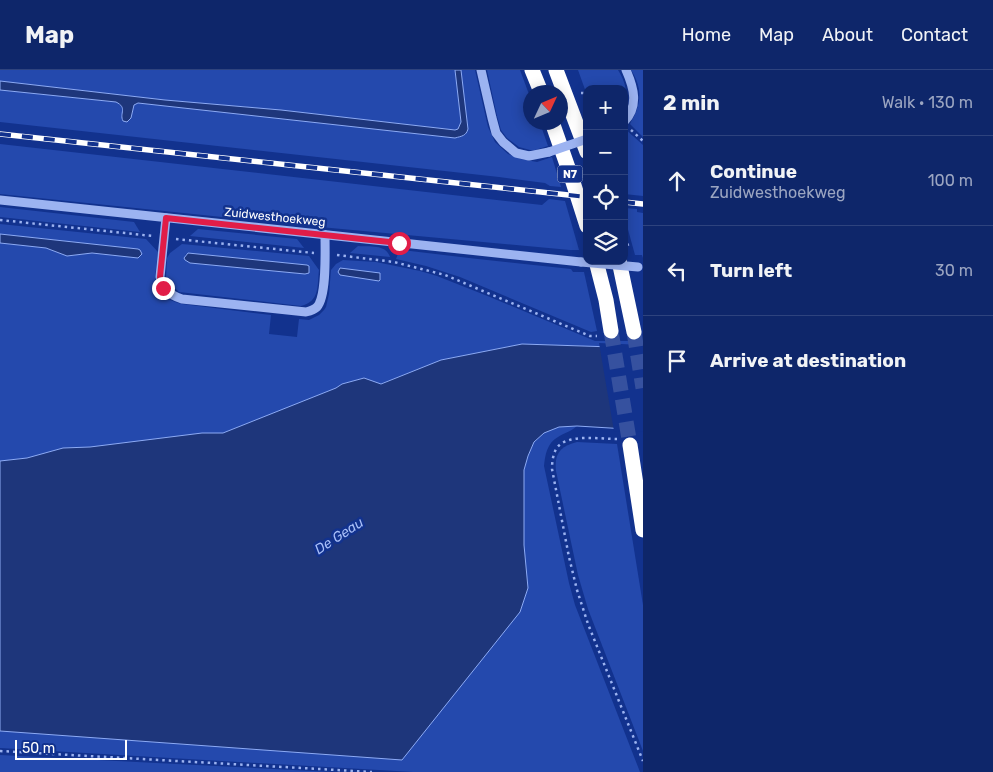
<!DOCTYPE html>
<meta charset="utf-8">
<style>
:root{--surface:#0e266a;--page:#1c3272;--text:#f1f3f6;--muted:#9ba5c1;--line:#2e437e}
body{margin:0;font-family:Rubik,sans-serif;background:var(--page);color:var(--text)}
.controls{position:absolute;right:15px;top:15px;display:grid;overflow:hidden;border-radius:10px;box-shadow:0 2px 12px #0003}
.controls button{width:45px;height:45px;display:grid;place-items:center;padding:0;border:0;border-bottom:1px solid var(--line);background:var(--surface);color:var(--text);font:25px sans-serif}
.compass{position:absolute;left:523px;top:15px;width:45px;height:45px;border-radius:50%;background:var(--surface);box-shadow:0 2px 12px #0003;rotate:46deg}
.scale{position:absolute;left:15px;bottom:12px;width:112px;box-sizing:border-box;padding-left:5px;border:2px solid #fff;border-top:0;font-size:14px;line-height:18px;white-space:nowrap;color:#fff;-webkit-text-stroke:4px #12328e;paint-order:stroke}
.stop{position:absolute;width:15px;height:15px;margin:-11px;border:4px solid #e11d48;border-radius:50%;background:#fff}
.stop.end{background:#e11d48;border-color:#fff;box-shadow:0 1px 5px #0008}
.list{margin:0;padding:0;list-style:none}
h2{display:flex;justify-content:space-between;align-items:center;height:65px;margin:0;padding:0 20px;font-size:21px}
h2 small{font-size:16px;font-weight:400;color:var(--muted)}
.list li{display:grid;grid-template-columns:32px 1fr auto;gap:15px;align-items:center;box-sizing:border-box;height:90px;padding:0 20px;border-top:1px solid var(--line)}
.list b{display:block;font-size:19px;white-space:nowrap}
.list p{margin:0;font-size:16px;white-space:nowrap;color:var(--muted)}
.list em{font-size:16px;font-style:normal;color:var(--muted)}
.icon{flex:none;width:28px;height:28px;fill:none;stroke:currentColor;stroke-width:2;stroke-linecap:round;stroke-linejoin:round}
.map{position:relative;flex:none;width:643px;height:702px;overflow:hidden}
header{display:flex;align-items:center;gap:30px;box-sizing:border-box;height:70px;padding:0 25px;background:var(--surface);border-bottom:1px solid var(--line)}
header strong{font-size:24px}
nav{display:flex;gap:28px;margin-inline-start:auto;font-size:18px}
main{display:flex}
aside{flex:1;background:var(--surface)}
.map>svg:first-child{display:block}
.green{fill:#2449ad;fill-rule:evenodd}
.water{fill:#1e367b;stroke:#8dabf5}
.pier{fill:#12328e}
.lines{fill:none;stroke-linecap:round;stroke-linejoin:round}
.highway-tunnel{stroke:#36519f;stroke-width:15;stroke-dasharray:15 8;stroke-linecap:butt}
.path{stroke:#9cb3f1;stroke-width:2.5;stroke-dasharray:2.5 4;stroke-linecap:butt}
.minor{stroke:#9cb3f1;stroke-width:9}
.highway{stroke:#fff;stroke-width:15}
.rail-casing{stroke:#fff;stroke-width:5.5}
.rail{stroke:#12328e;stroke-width:4;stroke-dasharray:11;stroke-linecap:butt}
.minor-bridge{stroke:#9cb3f1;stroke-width:9}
.route{stroke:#e11d48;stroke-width:6}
.labels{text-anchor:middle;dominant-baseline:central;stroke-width:5;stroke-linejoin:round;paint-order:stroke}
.shield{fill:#12328e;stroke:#b8c2dd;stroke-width:1}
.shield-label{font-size:11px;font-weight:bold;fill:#fff}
.street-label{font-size:12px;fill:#fff;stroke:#12328e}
.water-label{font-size:14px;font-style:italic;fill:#a8bef8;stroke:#12328e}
</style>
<header>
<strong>Map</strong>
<nav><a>Home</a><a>Map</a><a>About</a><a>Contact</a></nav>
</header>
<main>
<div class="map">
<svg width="643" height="702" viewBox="0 0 643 702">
<rect width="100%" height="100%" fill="#12328e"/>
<g class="green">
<path d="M0 0H455L461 52 458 59 456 60 281 40 165 30 0 11Z"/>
<path d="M461 0H475L488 57 495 72 508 84 521 89 537 92 552 87 561 117 550 116 545 113 499 107 0 52V20L116 32 123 37V51L127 52 131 48 134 35 138 33 455 68 468 59Z"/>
<path d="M487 0H520L530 27V52L540 53 548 76 535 80H530L519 77 507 68 501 60 497 46Z"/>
<path d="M578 0H618C625 11 629 24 624 37V19H587V25Z"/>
<path d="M631 0H643V67L630 54C632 49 636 44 637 39 642 25 639 12 631 0Z"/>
<path d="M624 58 643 75V126L624 124Z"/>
<path d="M0 74 542 135 549 129 565 131 579 180H570L320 157 0 124Z"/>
<path d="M0 137 134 152 140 162 0 147Z"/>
<path d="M624 138 637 139V142L643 143V188L642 185H635L624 145Z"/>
<path d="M0 154 146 169 158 182C155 210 148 225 182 234L271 245 269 264 297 267 299 249 309 250 319 245 324 240 326 237 329 224 331 200 336 194 343 190 376 192 420 201 437 206 490 227 595 271H643V278L522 274 441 290 380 314 364 308 342 314 336 318 223 363H202L90 377 63 378 27 388 0 391V173L46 178 67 186 92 183 138 188V179L0 164Z"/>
<path d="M198 159 297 169 304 178 190 166Z"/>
<path d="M182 174 309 186 319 200C317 217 320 231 301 236L179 222 168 212 166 207 167 188 170 183ZM188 183 307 195 309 203 305 204 190 193 185 185Z"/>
<path d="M358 176C370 177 386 174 390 187L350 183Z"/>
<path d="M402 180 469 188 571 199 573 202H584L597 261 591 262 460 207 426 196 396 189 398 184Z"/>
<path d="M577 356C569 363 565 362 558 367 547 373 545 385 544 396L569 513 575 535 640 702H413L0 678V661L64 665 528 518 524 475V399L528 386 534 372 544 363 559 357Z"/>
<path d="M577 372 617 374 643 535V681L588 539 578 505 556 401C554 383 561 376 577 372Z"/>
<path d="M0 685 332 702H0Z"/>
</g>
<g class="water">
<path d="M455 0H461L468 59C466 66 462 66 455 68L138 33 134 35 131 48 127 52 123 51C119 43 128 38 116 32L0 20V11L165 30 281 40 455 60 458 59 461 52Z"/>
<path d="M0 164 138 179 140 180 142 184 138 188 92 183 67 186 46 178 0 173Z"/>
<path d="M188 183 307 195 309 196V203L305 204 190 193 185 190 184 188Z"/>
<path d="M340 198 380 203V210L379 211 340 205 338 202Z"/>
<path d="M522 274 643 278V360L577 356 559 357 544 363 534 372 528 386 524 400V475L528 518 520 542 402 690 0 661V391L27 388 63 378 90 377 202 363H223L336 318 342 314 364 308 381 314 441 290Z"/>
</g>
<path class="pier" d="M599 273 643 275V362L614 361Z"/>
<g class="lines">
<g class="highway-tunnel">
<path d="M611 261 630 375"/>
<path d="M634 262 643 318"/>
</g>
<g class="path">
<path d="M581 23H587"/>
<path d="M631 60 643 71"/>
<path d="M0 150 153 166"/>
<path d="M624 161 629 179"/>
<path d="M176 169 314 183"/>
<path d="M337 185 394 192 445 205 590 266H597"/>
<path d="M617 369C599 369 566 363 556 379 553 385 552 392 552 399L569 487 577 520 588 554 643 691"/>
<path d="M0 681 372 702"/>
</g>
<g class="minor">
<path d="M481 0 492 48 496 63 503 72 516 83 529 86 549 82"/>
<path d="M624 52C639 36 634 18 626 0"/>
<path d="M0 130 581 192"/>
<path d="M166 148 160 207C163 220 170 225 182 229L306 242C310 241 314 240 317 237 327 226 325 181 325 165"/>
</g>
<g class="highway">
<path d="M532 0 541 22"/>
<path d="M556 0 587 82"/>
<path d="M552 52 572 109 587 156"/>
<path d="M596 191 606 230 611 261"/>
<path d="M619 191 634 262"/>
<path d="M630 375 643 460"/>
</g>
<g class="rail-casing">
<g id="rail">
<path d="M0 64 587 127"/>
<path d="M624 132 643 134"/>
</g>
</g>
<use href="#rail" class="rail"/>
<g class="minor-bridge">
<path d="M549 82 587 69"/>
<path d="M581 192 638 197"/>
</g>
</g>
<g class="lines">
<path class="route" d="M163 218 160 207 166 148 399 173"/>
</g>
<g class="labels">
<rect class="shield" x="557.5" y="95.5" width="25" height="17" rx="4"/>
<g class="shield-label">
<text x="570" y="104">N7</text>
</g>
<g class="street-label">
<text transform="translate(275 147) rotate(6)">Zuidwesthoekweg</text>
</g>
<g class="water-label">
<text transform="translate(339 466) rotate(-33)">De Geau</text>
</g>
</g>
</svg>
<div class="controls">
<button>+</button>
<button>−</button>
<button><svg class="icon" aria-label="locate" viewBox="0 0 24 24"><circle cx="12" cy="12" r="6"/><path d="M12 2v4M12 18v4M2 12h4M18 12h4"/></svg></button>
<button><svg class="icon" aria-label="layers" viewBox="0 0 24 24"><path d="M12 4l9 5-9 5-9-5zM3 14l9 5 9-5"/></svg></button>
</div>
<svg class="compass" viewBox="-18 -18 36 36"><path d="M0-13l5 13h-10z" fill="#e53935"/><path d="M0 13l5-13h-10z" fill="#9ba5c1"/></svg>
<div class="scale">50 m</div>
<div class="stop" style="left:399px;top:173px"></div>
<div class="stop end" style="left:163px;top:218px"></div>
</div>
<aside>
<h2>2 min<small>Walk · 130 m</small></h2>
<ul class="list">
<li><svg class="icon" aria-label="ahead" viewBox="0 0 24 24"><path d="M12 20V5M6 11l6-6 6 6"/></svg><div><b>Continue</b><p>Zuidwesthoekweg</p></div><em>100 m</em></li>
<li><svg class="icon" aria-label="left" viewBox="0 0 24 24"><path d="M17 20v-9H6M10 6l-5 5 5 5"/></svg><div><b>Turn left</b></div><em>30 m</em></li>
<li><svg class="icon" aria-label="arrive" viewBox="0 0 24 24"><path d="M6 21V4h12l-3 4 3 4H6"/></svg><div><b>Arrive at destination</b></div></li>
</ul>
</aside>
</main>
